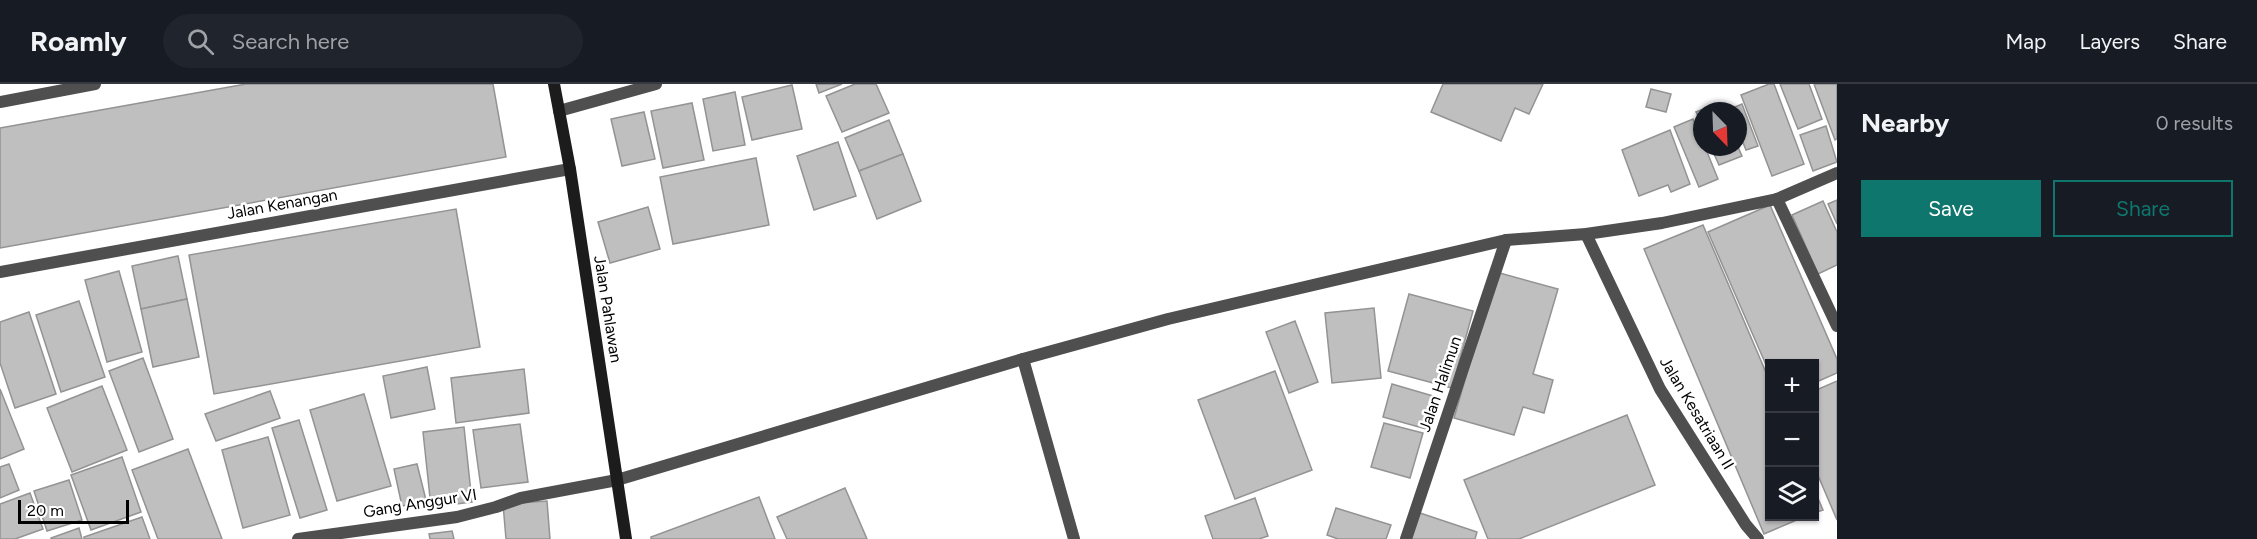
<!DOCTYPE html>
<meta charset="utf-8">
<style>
:root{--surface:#171b24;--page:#20242c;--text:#f1f3f6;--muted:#9ea1a6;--line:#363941;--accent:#0f766e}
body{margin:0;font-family:Figtree,sans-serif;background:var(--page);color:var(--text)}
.controls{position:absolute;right:18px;bottom:18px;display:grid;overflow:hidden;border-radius:0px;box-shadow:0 2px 4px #0004}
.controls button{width:54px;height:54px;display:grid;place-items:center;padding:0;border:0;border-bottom:2px solid var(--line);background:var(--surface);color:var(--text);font:30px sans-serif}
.compass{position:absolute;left:1693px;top:18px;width:54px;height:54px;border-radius:50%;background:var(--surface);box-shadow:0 2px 4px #0004;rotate:157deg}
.scale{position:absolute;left:18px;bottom:15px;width:111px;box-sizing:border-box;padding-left:6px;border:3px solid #000;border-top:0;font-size:16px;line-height:21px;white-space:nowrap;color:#000;-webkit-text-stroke:4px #fff;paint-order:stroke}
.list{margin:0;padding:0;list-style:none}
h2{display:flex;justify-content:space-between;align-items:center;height:78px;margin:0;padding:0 24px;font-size:26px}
h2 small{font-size:20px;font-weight:400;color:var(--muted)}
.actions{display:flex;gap:12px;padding:18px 24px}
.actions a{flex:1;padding:14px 0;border:2px solid var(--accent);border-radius:0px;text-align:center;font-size:21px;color:var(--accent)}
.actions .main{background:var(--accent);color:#fff}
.icon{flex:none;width:33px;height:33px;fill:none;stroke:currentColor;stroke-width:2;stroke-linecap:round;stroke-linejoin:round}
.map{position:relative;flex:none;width:1837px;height:455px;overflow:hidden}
header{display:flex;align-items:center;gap:36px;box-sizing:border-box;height:84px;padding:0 30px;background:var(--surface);border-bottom:2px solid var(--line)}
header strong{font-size:28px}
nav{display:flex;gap:33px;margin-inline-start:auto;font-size:21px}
.search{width:420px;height:54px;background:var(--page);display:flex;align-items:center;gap:15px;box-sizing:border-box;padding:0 21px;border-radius:33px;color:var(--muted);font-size:22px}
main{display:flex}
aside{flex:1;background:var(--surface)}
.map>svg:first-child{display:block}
.building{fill:#bfbfbf;stroke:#939393;stroke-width:1.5}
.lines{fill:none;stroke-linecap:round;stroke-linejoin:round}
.lane{stroke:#4f4f4f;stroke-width:12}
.street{stroke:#4f4f4f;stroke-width:12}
.secondary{stroke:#1c1c1c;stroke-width:12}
.labels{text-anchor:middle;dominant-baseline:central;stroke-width:5;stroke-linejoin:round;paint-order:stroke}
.street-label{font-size:16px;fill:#000;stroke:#fff}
</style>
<header>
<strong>Roamly</strong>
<div class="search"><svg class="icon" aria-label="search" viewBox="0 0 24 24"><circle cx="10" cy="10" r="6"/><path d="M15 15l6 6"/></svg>Search here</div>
<nav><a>Map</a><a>Layers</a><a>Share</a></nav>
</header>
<main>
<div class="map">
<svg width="1837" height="455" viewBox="0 0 1837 455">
<rect width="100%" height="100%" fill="#fff"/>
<g class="building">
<path d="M246 0H493L506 73 0 164V44Z"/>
<path d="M816 0H842L819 9Z"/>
<path d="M855 0H876L889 29 842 48 826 12Z"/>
<path d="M1443 0H1543L1529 30 1515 24 1501 57 1431 28Z"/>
<path d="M1769 0H1774L1804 80 1772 92 1741 11Z"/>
<path d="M1780 0H1809L1822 35 1798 45Z"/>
<path d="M1814 0H1837V55L1835 56Z"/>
<path d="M792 1 802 45 752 56 742 13Z"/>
<path d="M1651 5 1671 10 1666 28 1646 23Z"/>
<path d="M735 8 745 61 713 67 703 15Z"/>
<path d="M692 19 704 76 663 84 651 27Z"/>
<path d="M1719 19 1723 27H1702V41L1696 28Z"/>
<path d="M1742 20 1758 62 1746 66 1738 46V27L1730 25Z"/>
<path d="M644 28 655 75 622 82 611 35Z"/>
<path d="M1693 35 1702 57V63H1705L1718 95 1699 103 1674 43Z"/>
<path d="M889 36 903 70 859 87 845 54Z"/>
<path d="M1826 42 1837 78 1813 87 1800 51Z"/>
<path d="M1670 46 1690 100 1671 108 1668 101 1639 112 1622 66Z"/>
<path d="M838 58 856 112 814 126 797 72Z"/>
<path d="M1711 63H1738L1742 72 1719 81Z"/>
<path d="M903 70 921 117 877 135 859 87Z"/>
<path d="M756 74 769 141 673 160 660 93Z"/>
<path d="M1837 116V140L1828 120Z"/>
<path d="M1823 117 1837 148V181L1818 190 1792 131Z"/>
<path d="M1770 121 1837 275V289L1814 299V280H1770V290L1708 148Z"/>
<path d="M648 123 660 165 610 179 598 138Z"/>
<path d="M456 125 480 263 214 310 189 171Z"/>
<path d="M1703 141 1770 298V432H1806L1764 450 1644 165Z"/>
<path d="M178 172 187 215 141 225 132 182Z"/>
<path d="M119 187 142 268 107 278 85 196Z"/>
<path d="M1496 188 1558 205 1533 290 1553 296 1544 329 1523 323 1514 351 1454 334Z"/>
<path d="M1409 210 1473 227 1452 304 1388 287Z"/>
<path d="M187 215 199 273 153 283 141 225Z"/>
<path d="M79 217 105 293 61 308 36 231Z"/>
<path d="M1374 224 1381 294 1332 299 1325 229Z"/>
<path d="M29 228 56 310 15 324 0 279V238Z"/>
<path d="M1295 237 1318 298 1289 309 1266 248Z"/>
<path d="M143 274 173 355 139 368 109 287Z"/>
<path d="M427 283 435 325 391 334 383 292Z"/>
<path d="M524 285 529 329 456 339 451 294Z"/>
<path d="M1275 287 1312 386 1235 415 1198 316Z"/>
<path d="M1837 297V436L1814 382V307Z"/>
<path d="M1392 300 1440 314 1430 346 1383 333Z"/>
<path d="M102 302 127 366 72 388 47 324Z"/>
<path d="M0 305 24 365 0 375Z"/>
<path d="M270 307 280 334 216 357 205 330Z"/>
<path d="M364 310 391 402 337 417 310 326Z"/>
<path d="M1627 331 1655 401 1519 455H1488L1464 396Z"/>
<path d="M299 336 327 426 300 434 272 344Z"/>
<path d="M1384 339 1423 349 1410 394 1371 383Z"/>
<path d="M520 340 528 398 481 404 473 346Z"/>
<path d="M464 343 472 418 431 423 423 348Z"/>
<path d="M268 353 290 431 243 444 222 366Z"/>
<path d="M188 365 222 455H158L132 386Z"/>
<path d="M122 373 141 428 91 446 71 391Z"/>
<path d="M9 380 19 406 0 414V383Z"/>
<path d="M417 380 426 416 402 422 394 385Z"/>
<path d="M69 396 82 436 47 447 34 407Z"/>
<path d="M845 404 867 455H787L777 433Z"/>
<path d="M1814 405 1823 426 1814 429Z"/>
<path d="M30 409 43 445 15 455H0V420Z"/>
<path d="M759 413 775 455H651V453Z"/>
<path d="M1255 414 1268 452 1259 455H1213L1205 432Z"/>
<path d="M547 417 550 455H506L503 420Z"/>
<path d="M1336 424 1391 441 1386 455H1338L1327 451Z"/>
<path d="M1417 428 1477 448 1475 455H1408Z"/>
<path d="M142 433 150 455H84V453Z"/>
<path d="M79 444 82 455H51V454Z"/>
<path d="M452 447 454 455H430L429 450Z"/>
</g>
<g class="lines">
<path class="lane" d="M0 18 95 0"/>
<g class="street">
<path d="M559 27 656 0"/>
<path d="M1777 115 1837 242"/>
<path d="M1586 150 1660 305 1746 441 1758 455"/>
<path d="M0 188 570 85"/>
<path d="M1023 275 1074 455"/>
<path d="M298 455 457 433 496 423 521 414 617 396 1023 275 1168 235 1506 156 1586 150 1662 139 1777 115 1837 89"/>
<path d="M1406 455 1506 156"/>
</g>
<path class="secondary" d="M554 0 570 85 626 455"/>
</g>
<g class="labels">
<g class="street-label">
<text transform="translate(282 120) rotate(-10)">Jalan Kenangan</text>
<text transform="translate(608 225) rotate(81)">Jalan Pahlawan</text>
<text transform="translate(1440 300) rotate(-71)">Jalan Halimun</text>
<text transform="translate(1697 329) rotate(59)">Jalan Kesatriaan II</text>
<text transform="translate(420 419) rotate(-9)">Gang Anggur VI</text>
</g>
</g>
</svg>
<div class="controls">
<button>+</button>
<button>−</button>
<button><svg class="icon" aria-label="layers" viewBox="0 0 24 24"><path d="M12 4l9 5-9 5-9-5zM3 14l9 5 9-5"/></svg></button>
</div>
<svg class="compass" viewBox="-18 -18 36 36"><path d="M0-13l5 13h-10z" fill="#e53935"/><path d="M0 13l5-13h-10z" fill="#9ea1a6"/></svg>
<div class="scale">20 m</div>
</div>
<aside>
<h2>Nearby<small>0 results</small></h2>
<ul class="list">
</ul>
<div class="actions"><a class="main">Save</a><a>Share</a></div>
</aside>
</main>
